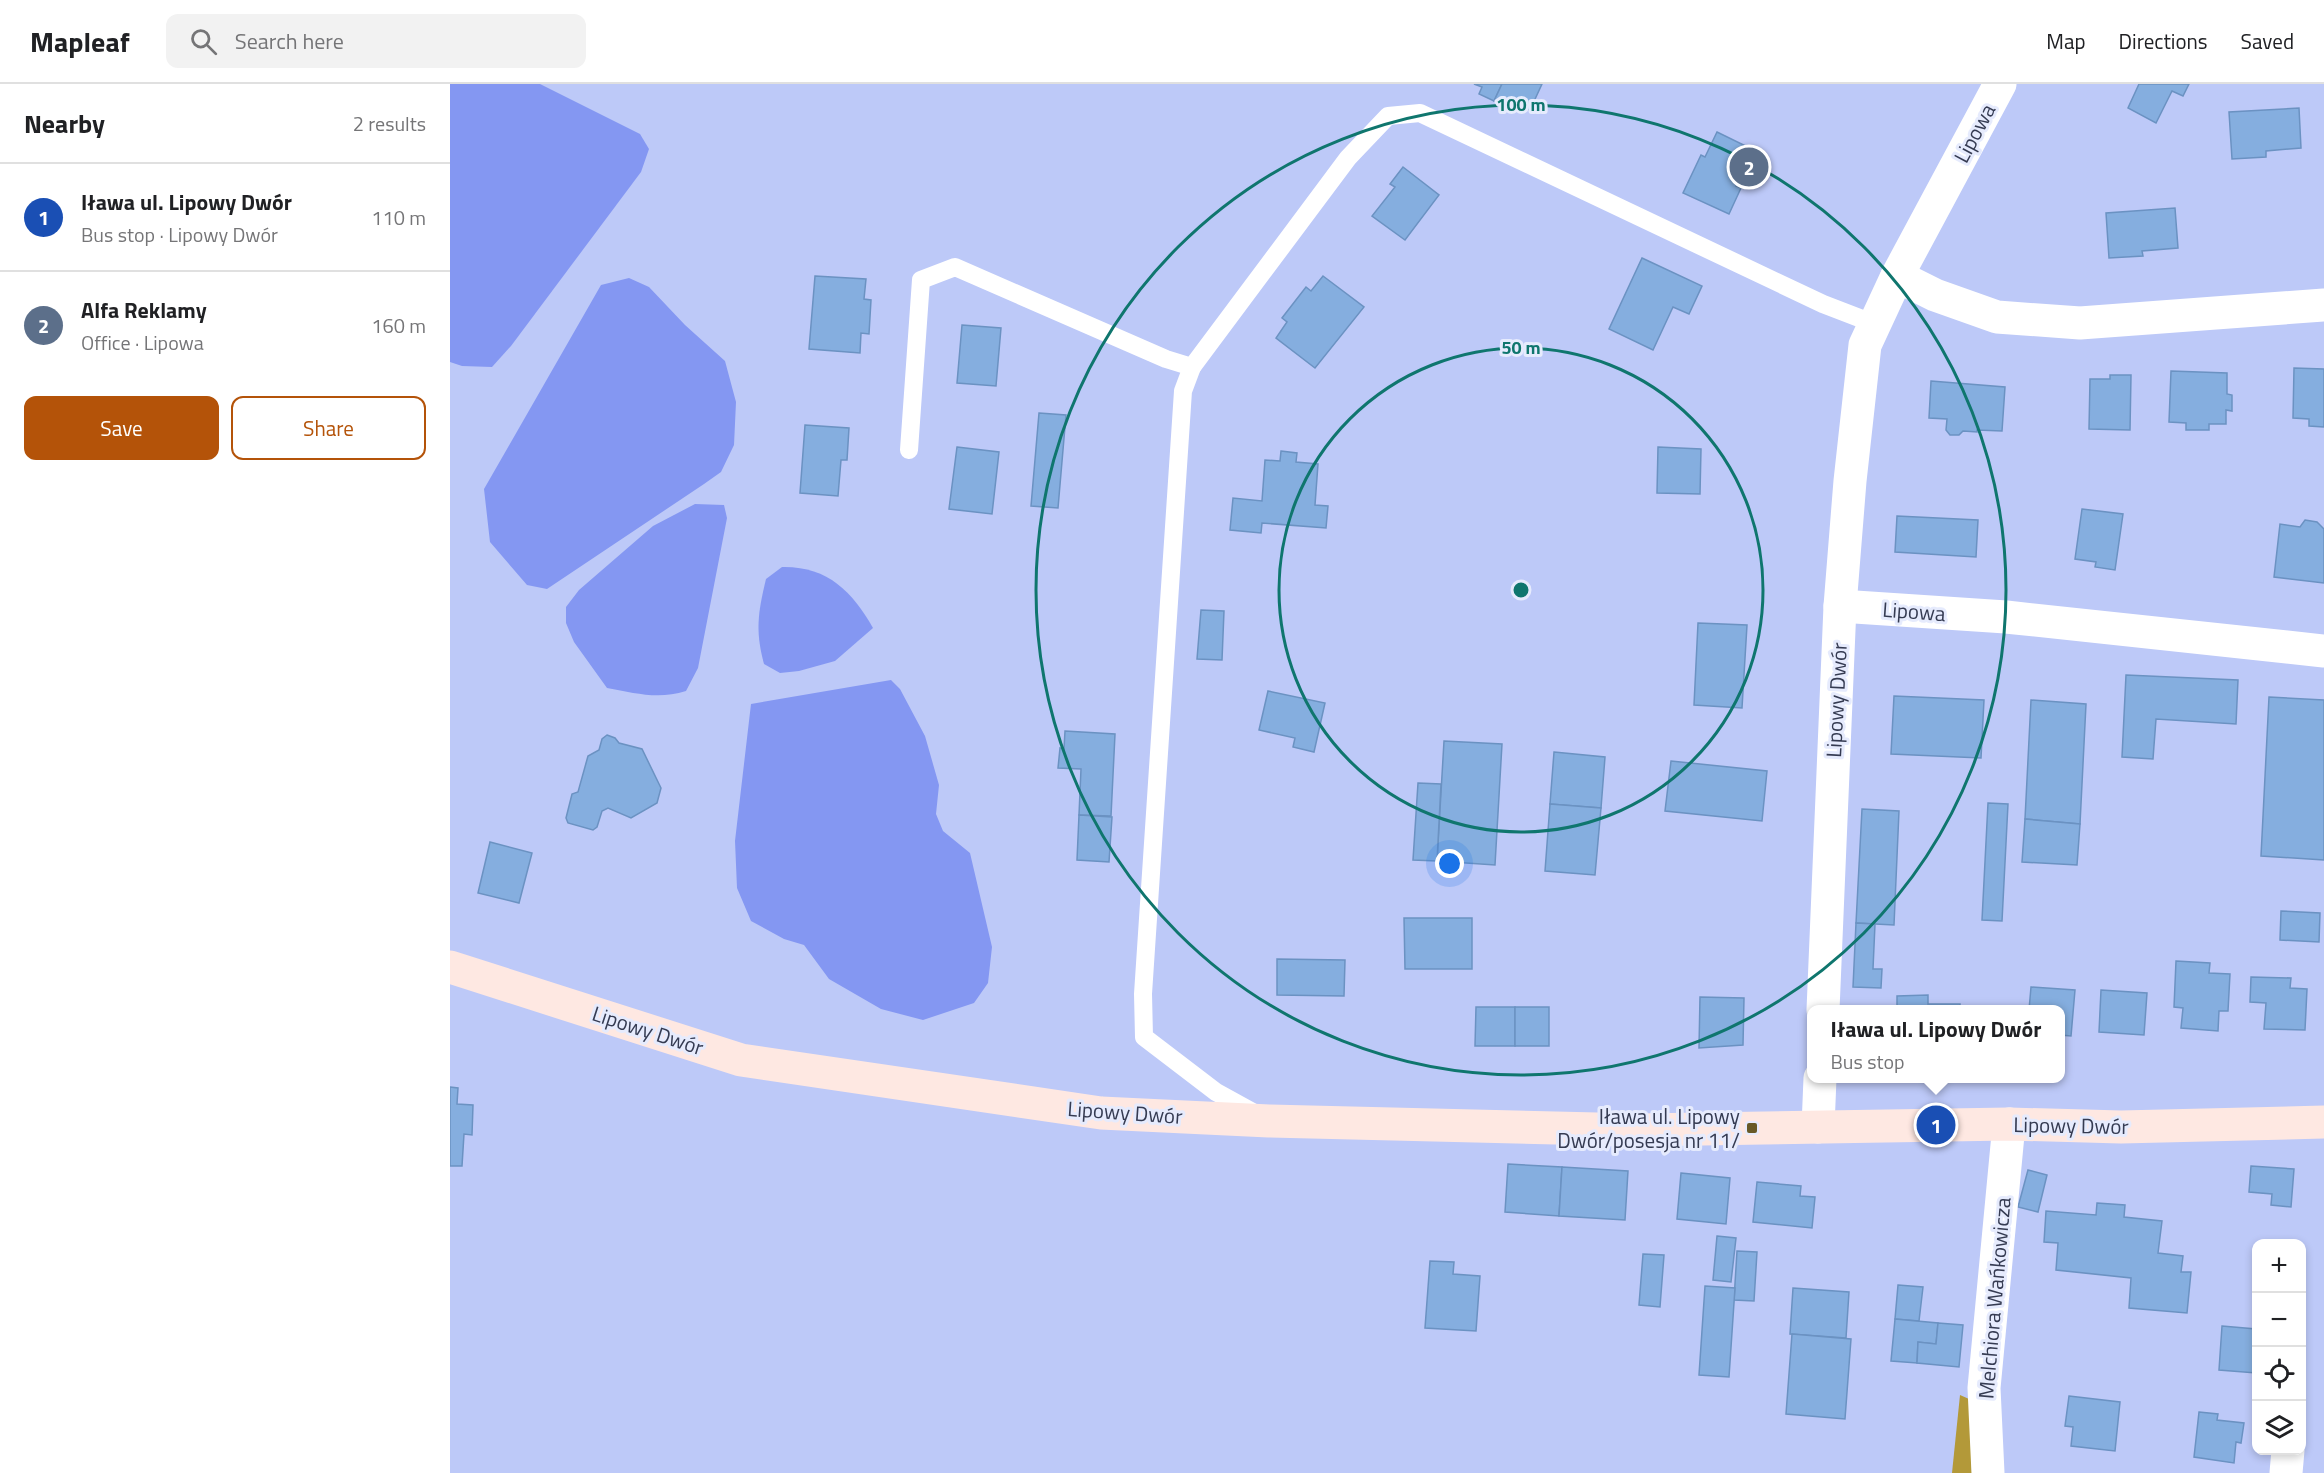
<!DOCTYPE html>
<meta charset="utf-8">
<style>
:root{--surface:#fff;--page:#f2f2f2;--text:#202124;--muted:#757577;--line:#e0e0e0;--accent:#b45309}
body{margin:0;font-family:"Titillium Web",sans-serif;background:var(--page);color:var(--text)}
.controls{position:absolute;right:18px;bottom:18px;display:grid;overflow:hidden;border-radius:12px;box-shadow:0 3px 9px #0003}
.controls button{width:54px;height:54px;display:grid;place-items:center;padding:0;border:0;border-bottom:2px solid var(--line);background:var(--surface);color:var(--text);font:30px sans-serif}
.you{position:absolute;left:1000px;top:780px;width:21px;height:21px;margin:-15px;border:4px solid #fff;border-radius:50%;background:#1a73e8;box-shadow:0 0 0 9px #1a73e833}
.badge{display:grid;place-items:center;width:39px;height:39px;border-radius:50%;background:var(--accent);color:#fff;font-size:20px;font-weight:700}
.pin{position:absolute;translate:-50% -50%;border:3px solid #fff;box-shadow:0 2px 6px #0006}
.popup{position:absolute;left:1357px;top:921px;width:258px;height:78px;box-sizing:border-box;display:grid;place-content:center;border-radius:12px;background:var(--surface);filter:drop-shadow(0 2px 4px #0005);font-size:20px;white-space:nowrap;color:var(--muted)}
.popup b{font-size:22px;color:var(--text)}
.popup::after{content:'';position:absolute;left:50%;top:100%;margin-left:-12px;border:12px solid transparent;border-top-color:var(--surface)}
.list{margin:0;padding:0;list-style:none}
h2{display:flex;justify-content:space-between;align-items:center;height:78px;margin:0;padding:0 24px;font-size:26px}
h2 small{font-size:20px;font-weight:400;color:var(--muted)}
.list li{display:grid;grid-template-columns:39px 1fr auto;gap:18px;align-items:center;box-sizing:border-box;height:108px;padding:0 24px;border-top:2px solid var(--line)}
.list b{display:block;font-size:22px;white-space:nowrap}
.list p{margin:0;font-size:20px;white-space:nowrap;color:var(--muted)}
.list em{font-size:20px;font-style:normal;color:var(--muted)}
.actions{display:flex;gap:12px;padding:18px 24px}
.actions a{flex:1;padding:14px 0;border:2px solid var(--accent);border-radius:12px;text-align:center;font-size:21px;color:var(--accent)}
.actions .main{background:var(--accent);color:#fff}
.icon{flex:none;width:33px;height:33px;fill:none;stroke:currentColor;stroke-width:2;stroke-linecap:round;stroke-linejoin:round}
.map{position:relative;flex:none;width:1874px;height:1389px;overflow:hidden}
header{display:flex;align-items:center;gap:36px;box-sizing:border-box;height:84px;padding:0 30px;background:var(--surface);border-bottom:2px solid var(--line)}
header strong{font-size:28px}
nav{display:flex;gap:33px;margin-inline-start:auto;font-size:21px}
.search{width:420px;height:54px;background:var(--page);display:flex;align-items:center;gap:15px;box-sizing:border-box;padding:0 21px;border-radius:12px;color:var(--muted);font-size:22px}
main{display:flex}
aside{flex:1;background:var(--surface)}
.map>svg:first-child{display:block}
.green{fill:#b39939}
.water{fill:#8497f2}
.building{fill:#85aedf;stroke:#6b92c2;stroke-width:1.5}
.lines{fill:none;stroke-linecap:round;stroke-linejoin:round}
.lane{stroke:#fff;stroke-width:18}
.street{stroke:#fff;stroke-width:33}
.secondary{stroke:#fee8e2;stroke-width:33}
.ring{fill:none;stroke:#0f766e;stroke-width:3}
.poi-dot{fill:#685926;stroke:#e6ebfd;stroke-width:2}
.labels{text-anchor:middle;dominant-baseline:central;stroke-width:6;stroke-linejoin:round;paint-order:stroke}
.street-label{font-size:21px;fill:#353b52;stroke:#e6ebfd}
.poi-label{font-size:21px;fill:#353b52;stroke:#e6ebfd;text-anchor:end}
.centre{fill:#0f766e;stroke:#e6ebfd;stroke-width:3}
.ring-label{font-size:18px;text-anchor:middle;font-weight:bold;fill:#0f766e;stroke:#e6ebfd;stroke-width:6;stroke-linejoin:round;paint-order:stroke}
</style>
<header>
<strong>Mapleaf</strong>
<div class="search"><svg class="icon" aria-label="search" viewBox="0 0 24 24"><circle cx="10" cy="10" r="6"/><path d="M15 15l6 6"/></svg>Search here</div>
<nav><a>Map</a><a>Directions</a><a>Saved</a></nav>
</header>
<main>
<aside>
<h2>Nearby<small>2 results</small></h2>
<ul class="list">
<li><span class="badge" style="background:#1a4fb4">1</span><div><b>Iława ul. Lipowy Dwór</b><p>Bus stop · Lipowy Dwór</p></div><em>110 m</em></li>
<li><span class="badge" style="background:#5c6f8a">2</span><div><b>Alfa Reklamy</b><p>Office · Lipowa</p></div><em>160 m</em></li>
</ul>
<div class="actions"><a class="main">Save</a><a>Share</a></div>
</aside>
<div class="map">
<svg width="1874" height="1389" viewBox="0 0 1874 1389">
<rect width="100%" height="100%" fill="#bdc9f8"/>
<path class="green" d="M1510 1311 1519 1315 1522 1389H1502Z"/>
<g class="water">
<path d="M0 0H90L190 50 199 65 191 88 61 262 42 283 12 282 0 278Z"/>
<path d="M179 194 199 203 235 241 275 277 286 318 284 361 271 388 254 400 97 505 77 501 40 458 34 405 151 201Z"/>
<path d="M245 420 274 421 277 434 248 584 236 607C208 616 185 609 157 604L124 558 116 539V523L129 506 203 442Z"/>
<path d="M332 483C377 482 402 507 423 544L385 577 349 587 330 589 314 580C305 547 308 528 316 495Z"/>
<path d="M441 596 450 605 475 652 489 701 486 730 493 747 520 769 542 863 538 899 524 919 473 936 431 925 379 895 354 861 334 855 301 837 287 804 285 757 301 620Z"/>
</g>
<g class="building">
<path d="M1024 0H1052L1044 17 1029 10 1032 3Z"/>
<path d="M1052 0H1092L1080 26 1063 18 1059 24 1044 17Z"/>
<path d="M1689 0H1739L1733 12 1722 7 1706 39 1678 24Z"/>
<path d="M1849 24 1851 64 1816 67V73L1782 75 1779 28Z"/>
<path d="M1267 48 1304 66 1286 102 1291 104 1279 130 1233 109 1251 71 1255 73Z"/>
<path d="M953 83 989 111 955 156 922 132 945 103 940 100Z"/>
<path d="M1725 124 1728 164 1692 167 1693 172 1659 174 1656 129Z"/>
<path d="M1192 174 1252 202 1239 230 1223 223 1203 266 1159 245Z"/>
<path d="M365 192 416 195 414 215 421 216 419 250 411 249 410 269 359 265Z"/>
<path d="M873 192 914 223 865 284 826 254 837 238 832 234 856 203 861 207Z"/>
<path d="M512 241 551 244 546 302 507 299Z"/>
<path d="M1844 284 1874 285V343L1859 342V335L1843 334Z"/>
<path d="M1721 287 1777 289V310L1782 311V327L1776 326V340H1759V346H1736V339L1719 338Z"/>
<path d="M1660 291H1681L1680 346 1639 345 1640 295H1660Z"/>
<path d="M1481 297 1555 303 1552 347 1527 346V348L1513 347 1509 351H1500L1496 346 1497 335 1479 334Z"/>
<path d="M589 329 616 331 608 424 581 422Z"/>
<path d="M355 341 399 344 397 376H391L388 412 350 409Z"/>
<path d="M507 363 549 368 542 430 499 425Z"/>
<path d="M1208 363 1251 365 1250 410 1207 409Z"/>
<path d="M831 367 847 369 846 378 868 380 865 421 878 422 876 444 812 439 811 449 780 446 783 414 812 417 815 376 830 377Z"/>
<path d="M1632 425 1673 430 1665 486 1645 483 1646 478 1625 475Z"/>
<path d="M1447 432 1528 436 1526 473 1445 468Z"/>
<path d="M1855 436 1867 438 1874 445V499L1824 493 1830 440 1850 443Z"/>
<path d="M751 526 774 527 772 576 747 575Z"/>
<path d="M1248 539 1297 541 1292 624 1244 621Z"/>
<path d="M1676 591 1788 596 1786 640 1706 635 1703 675 1672 673Z"/>
<path d="M818 607 875 619 864 668 843 663 845 654 809 646Z"/>
<path d="M1444 612 1534 616 1531 674 1441 670Z"/>
<path d="M1819 613 1874 616V776L1811 772Z"/>
<path d="M1581 616 1636 620 1630 740 1575 735Z"/>
<path d="M615 647 665 650 661 732 629 731 631 685 608 684 610 664 614 665Z"/>
<path d="M157 651 165 654 169 659 192 665 211 704 207 719 181 734 158 724 152 727 147 743 143 746 118 739 116 734 122 710 128 708 138 672 149 666 152 655Z"/>
<path d="M994 657 1052 660 1045 781 987 777Z"/>
<path d="M1104 668 1155 673 1151 724 1100 720Z"/>
<path d="M1221 677 1317 687 1312 737 1215 727Z"/>
<path d="M968 699 991 700 987 777 963 776Z"/>
<path d="M1538 719 1558 720 1552 837 1532 836Z"/>
<path d="M1100 720 1151 724 1145 791 1095 787Z"/>
<path d="M1412 725 1449 727 1444 841 1406 839Z"/>
<path d="M629 731 662 733 659 778 627 776Z"/>
<path d="M1575 735 1630 740 1627 781 1572 778Z"/>
<path d="M40 758 82 769 69 819 28 809Z"/>
<path d="M1831 827 1870 829 1869 858 1830 856Z"/>
<path d="M954 834H1022V885H955Z"/>
<path d="M1406 839 1425 840 1423 885H1432L1431 904 1403 903Z"/>
<path d="M827 875 895 876 894 912 827 911Z"/>
<path d="M1726 877 1760 879 1759 889 1780 890 1778 927H1769L1768 947 1731 944 1733 924 1724 923Z"/>
<path d="M1801 893 1841 894 1840 904 1857 905 1855 946 1814 945 1816 919 1800 918Z"/>
<path d="M1581 903 1625 906 1621 952 1610 951V926H1579Z"/>
<path d="M1651 906 1697 909 1694 951 1649 948Z"/>
<path d="M1478 911V920H1510V926H1447V912Z"/>
<path d="M1250 913 1294 914 1293 961 1249 964Z"/>
<path d="M1026 923H1065V962H1025Z"/>
<rect x="1065" y="923" width="34" height="39"/>
<path d="M0 1003 8 1004 7 1020 23 1021 22 1051 14 1050 12 1082H0Z"/>
<path d="M1058 1080 1112 1083 1109 1132 1055 1128Z"/>
<path d="M1801 1082 1844 1085 1841 1123 1821 1121 1822 1110 1799 1108Z"/>
<path d="M1112 1083 1178 1087 1175 1136 1109 1132Z"/>
<path d="M1578 1086 1597 1091 1588 1128 1568 1123Z"/>
<path d="M1231 1089 1280 1094 1276 1140 1227 1135Z"/>
<path d="M1307 1098 1351 1102 1350 1112 1365 1113 1362 1144 1303 1138Z"/>
<path d="M1647 1119 1675 1121 1674 1133 1712 1137 1708 1169 1733 1172 1731 1188H1741L1737 1229 1679 1224 1681 1194 1606 1186 1608 1159 1594 1158 1596 1127 1646 1131Z"/>
<path d="M1267 1152 1286 1154 1281 1198 1263 1196Z"/>
<path d="M1287 1167 1307 1168 1304 1217 1284 1216Z"/>
<path d="M1193 1170 1214 1171 1210 1223 1189 1221Z"/>
<path d="M980 1177 1004 1178 1003 1190 1030 1192 1026 1247 975 1244Z"/>
<path d="M1448 1201 1473 1203 1469 1237 1445 1235Z"/>
<path d="M1255 1202 1285 1204 1279 1293 1249 1291Z"/>
<path d="M1343 1204 1399 1208 1396 1254 1340 1250Z"/>
<path d="M1445 1235 1488 1239 1486 1260 1468 1258 1467 1279 1441 1277Z"/>
<path d="M1488 1239 1513 1241 1509 1283 1467 1279 1468 1258 1486 1260Z"/>
<path d="M1772 1242 1806 1245V1289L1769 1286Z"/>
<path d="M1342 1250 1401 1255 1395 1335 1336 1330Z"/>
<path d="M1619 1312 1670 1318 1665 1367 1621 1362 1623 1343 1615 1342Z"/>
<path d="M1749 1328 1768 1330 1767 1336 1794 1339 1791 1359 1786 1358 1784 1379 1744 1373Z"/>
</g>
<g class="lines">
<g class="lane">
<path d="M742 283 733 307 693 910 694 953 766 1008 806 1030"/>
<path d="M459 366 471 196 505 183 716 275 742 283 898 74 938 32 970 29 1373 220 1425 240"/>
</g>
<g class="street">
<path d="M1447 192 1485 211 1547 233 1630 239 1874 221"/>
<path d="M1390 522 1556 533 1874 567"/>
<path d="M1373 926 1390 522 1400 397 1415 261 1447 192 1550 0"/>
<path d="M1368 1043 1370 994"/>
<path d="M1538 1389 1534 1304 1559 1040"/>
<path d="M1836 1389 1838 1366"/>
</g>
<path class="secondary" d="M0 883 291 976 651 1029 819 1037 1190 1046 1559 1040 1671 1043 1874 1038"/>
</g>
<g class="ring">
<circle cx="1071" cy="506" r="242"/>
<circle cx="1071" cy="506" r="485"/>
</g>
<rect class="poi-dot" x="1296" y="1038" width="12" height="12" rx="3"/>
<g class="labels">
<g class="street-label">
<text transform="translate(1524 49) rotate(-62)">Lipowa</text>
<text transform="translate(1464 527) rotate(4)">Lipowa</text>
<text transform="translate(1386 616) rotate(-87)">Lipowy Dwór</text>
<text transform="translate(198 946) rotate(18)">Lipowy Dwór</text>
<text transform="translate(675 1028) rotate(4)">Lipowy Dwór</text>
<text transform="translate(1621 1041) rotate(1)">Lipowy Dwór</text>
<text transform="translate(1544 1214) rotate(-85)">Melchiora Wańkowicza</text>
</g>
<g class="poi-label">
<text x="1290" y="1032">Iława ul. Lipowy<tspan x="1290" dy="24">Dwór/posesja nr 11/</tspan></text>
</g>
</g>
<circle cx="1071" cy="506" r="9" class="centre"/>
<g class="ring-label">
<text x="1071" y="27">100 m</text>
<text x="1071" y="270">50 m</text>
</g>
</svg>
<div class="controls">
<button>+</button>
<button>−</button>
<button><svg class="icon" aria-label="locate" viewBox="0 0 24 24"><circle cx="12" cy="12" r="6"/><path d="M12 2v4M12 18v4M2 12h4M18 12h4"/></svg></button>
<button><svg class="icon" aria-label="layers" viewBox="0 0 24 24"><path d="M12 4l9 5-9 5-9-5zM3 14l9 5 9-5"/></svg></button>
</div>
<div class="you"></div>
<div class="pin badge" style="left:1486px;top:1041px;background:#1a4fb4">1</div>
<div class="popup"><b>Iława ul. Lipowy Dwór</b>Bus stop</div>
<div class="pin badge" style="left:1299px;top:83px;background:#5c6f8a">2</div>
</div>
</main>
